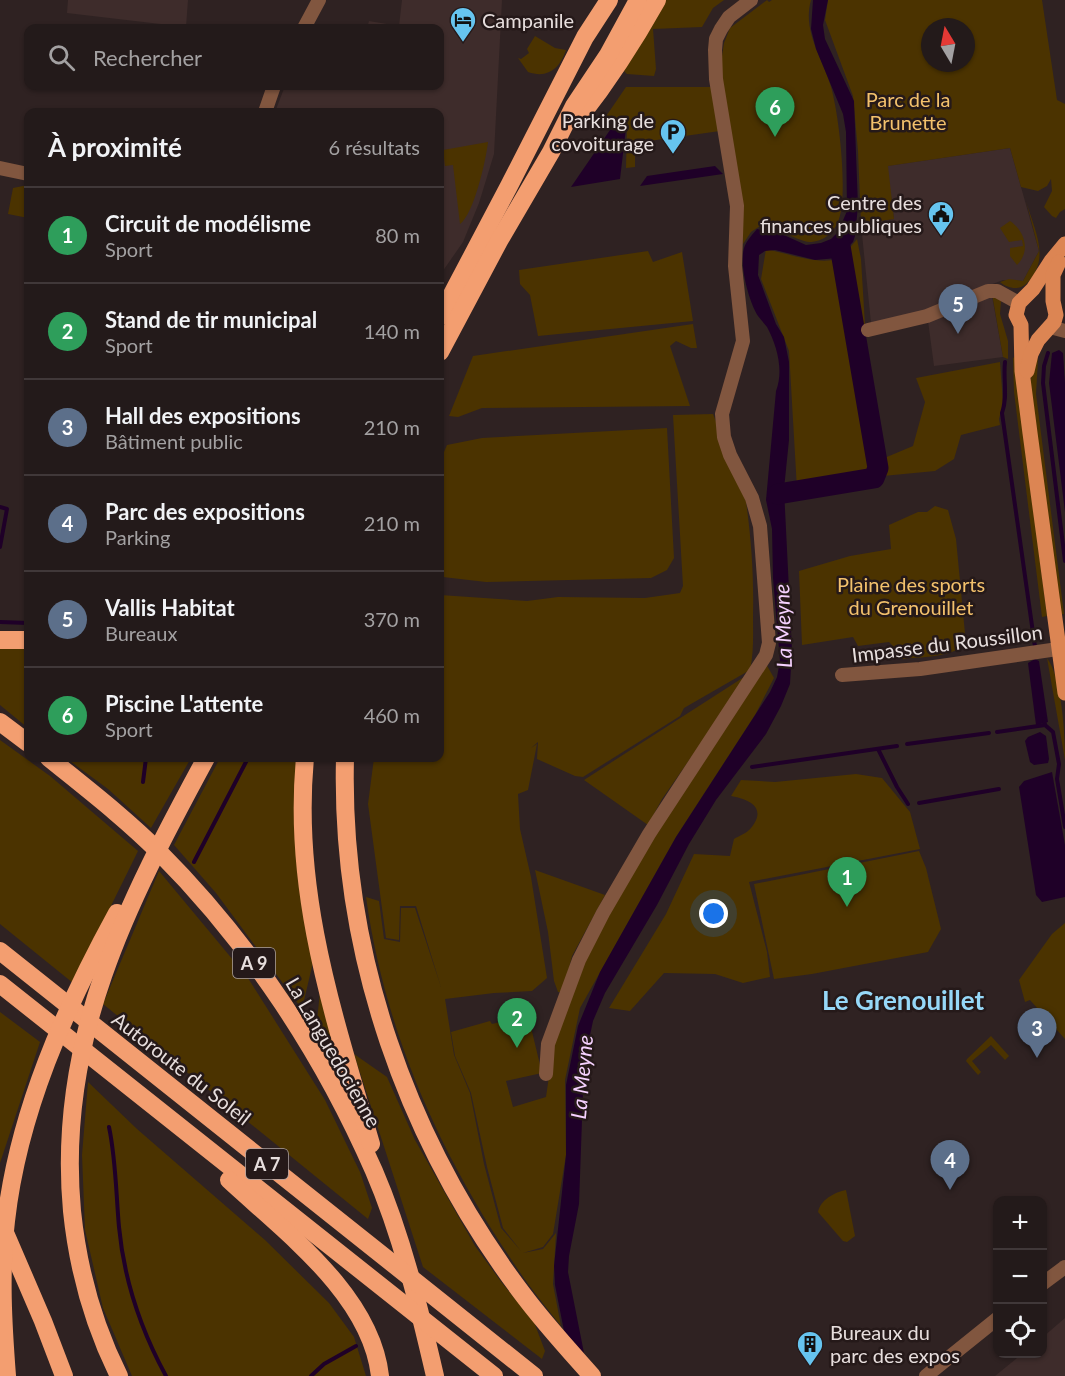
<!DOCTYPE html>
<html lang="fr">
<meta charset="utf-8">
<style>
:root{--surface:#231a1a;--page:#2f2727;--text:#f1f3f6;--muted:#a3a1a2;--line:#403839;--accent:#66c4ef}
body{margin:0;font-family:Lato,sans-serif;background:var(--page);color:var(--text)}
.controls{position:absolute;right:18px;bottom:18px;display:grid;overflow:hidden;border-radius:12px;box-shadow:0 2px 4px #0004}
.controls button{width:54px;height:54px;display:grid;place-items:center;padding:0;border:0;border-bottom:2px solid var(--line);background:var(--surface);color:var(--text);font:30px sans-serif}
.compass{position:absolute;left:921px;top:18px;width:54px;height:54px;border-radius:50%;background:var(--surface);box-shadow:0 2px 4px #0004;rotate:350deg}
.you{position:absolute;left:714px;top:914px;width:21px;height:21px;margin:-15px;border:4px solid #fff;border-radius:50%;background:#1a73e8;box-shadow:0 0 0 9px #1a73e833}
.badge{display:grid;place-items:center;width:39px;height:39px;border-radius:50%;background:var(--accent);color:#fff;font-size:20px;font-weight:700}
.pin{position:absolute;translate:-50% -50px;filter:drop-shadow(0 2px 3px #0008)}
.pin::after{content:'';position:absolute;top:32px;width:21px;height:18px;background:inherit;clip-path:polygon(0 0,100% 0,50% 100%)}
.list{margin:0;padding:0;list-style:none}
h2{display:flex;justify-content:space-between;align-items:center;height:78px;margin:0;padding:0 24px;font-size:26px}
h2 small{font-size:20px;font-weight:400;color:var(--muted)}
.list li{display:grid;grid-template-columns:39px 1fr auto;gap:18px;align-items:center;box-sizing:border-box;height:96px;padding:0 24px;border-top:2px solid var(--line)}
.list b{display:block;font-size:22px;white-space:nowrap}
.list p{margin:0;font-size:20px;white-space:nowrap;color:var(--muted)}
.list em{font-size:20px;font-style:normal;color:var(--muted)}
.icon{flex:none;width:33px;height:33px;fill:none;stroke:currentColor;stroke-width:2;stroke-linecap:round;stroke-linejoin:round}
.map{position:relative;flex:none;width:1065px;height:1376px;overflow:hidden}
.search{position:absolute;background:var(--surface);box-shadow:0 2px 4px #0004;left:24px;top:24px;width:420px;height:66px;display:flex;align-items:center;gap:15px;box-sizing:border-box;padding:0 21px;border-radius:12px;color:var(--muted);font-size:22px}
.panel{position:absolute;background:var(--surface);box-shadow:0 2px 4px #0004;left:24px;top:108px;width:420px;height:654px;border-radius:12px}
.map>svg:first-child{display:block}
.built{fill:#3e2c2b}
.green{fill:#4b3300;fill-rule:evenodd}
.water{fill:#1f0028}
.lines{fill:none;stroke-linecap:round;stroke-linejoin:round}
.stream{stroke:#1f0028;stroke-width:4}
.river{stroke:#1f0028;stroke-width:21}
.minor{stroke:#81563f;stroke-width:14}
.primary{stroke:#dc8553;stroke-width:15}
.motorway{stroke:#f39e70;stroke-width:18}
.labels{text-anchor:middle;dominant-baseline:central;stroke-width:5;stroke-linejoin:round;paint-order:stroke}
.shield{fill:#251919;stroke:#ada3a2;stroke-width:1.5}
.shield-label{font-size:18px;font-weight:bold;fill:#e7dedd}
.poi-label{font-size:20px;fill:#e7dedd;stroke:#251919;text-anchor:start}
.park-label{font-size:20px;fill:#f3c16c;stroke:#251919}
.street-label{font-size:20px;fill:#e7dedd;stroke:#251919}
.water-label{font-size:21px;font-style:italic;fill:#f6d2ff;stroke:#251919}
.district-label{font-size:26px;font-weight:bold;fill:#96d8f8;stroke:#251919}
</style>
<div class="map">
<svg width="1065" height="1376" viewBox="0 0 1065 1376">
<rect width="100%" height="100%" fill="#2f2222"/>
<g class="built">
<path d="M68 0H188L186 27 67 13Z"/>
<path d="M402 0H502L494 154 479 203 463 242 440 275V112H275L285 86H440V28H367L369 21 399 26Z"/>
<path d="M1010 148 1039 251 1023 281 1003 280 990 285 1003 357 934 366 928 321 872 333 861 224 894 219 887 166Z"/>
<path d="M1065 1318V1376H995L1022 1354H1042L1043 1337Z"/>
</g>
<g class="green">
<path d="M665 0H724L713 8 702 27 653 29 656 69 654 76 627 74 624 71Z"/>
<path d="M767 0 769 2 772 0H811C802 32 823 58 831 87 839 114 848 193 839 219 835 232 824 242 809 242 801 242 773 227 763 224L751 232 743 244V210L720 69 724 43 730 28Z"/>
<path d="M828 0H1042L1057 100 1065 104V209L1060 212 1056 218 1052 216 1044 207 1052 191 1051 179 1047 186 1038 191 1021 187 1010 148 888 166 894 219 861 224 858 151 853 96 825 20ZM930 27H966V63H930Z"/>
<path d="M535 36 555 48 566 50C560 68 548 79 528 72L518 58 521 59 529 53 527 49Z"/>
<path d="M626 87H712L720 131 635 143V167L626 168 627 124 598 128Z"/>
<path d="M488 142C486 160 474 214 460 224L453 165 445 166 443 150Z"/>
<path d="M28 185V218L8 214 13 188Z"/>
<path d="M1026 201C1034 230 1052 259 1026 284 1018 291 1007 288 1000 282L1009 279 1023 281 1039 251Z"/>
<path d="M1010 221C1025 231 1031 251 1017 265L1010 256V248L1023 246 1022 240 1009 242 1000 228Z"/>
<path d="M857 239 861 259 865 325 853 338 864 435 875 466 872 476 797 489 789 351 761 279 766 249C786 253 818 265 836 259 844 256 852 245 857 239Z"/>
<path d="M648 251 653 262 682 252 693 321 538 336 530 295 520 284 519 270Z"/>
<path d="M992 294 1001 301 1000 314 1008 341V359L1003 357Z"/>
<path d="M693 324 697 348H691L676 341 670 346 690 406 482 408 458 417 449 416 473 356Z"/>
<path d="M1016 356 1028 466 1047 616 1042 617 1014 392 1013 358Z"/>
<path d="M1037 358 1038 360 1036 394 1064 614 1059 615 1030 387 1031 374Z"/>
<path d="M1000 362 1003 403 999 419 1000 425 961 435 954 459 935 471 883 476 882 459 913 446 925 402 916 378Z"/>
<path d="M713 414 745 494C751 536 754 573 753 615 753 634 754 652 750 670L684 708 680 716 583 777 575 776 537 759 538 742 531 748 537 744 528 790 518 794 520 829 531 877 547 978 532 991 494 993 445 999 454 1055 470 1093 484 1164 501 1228 521 1251 503 1228 487 1167 471 1093 455 1056 451 1032 490 1021 492 1024 528 1015 542 1073 506 1081 513 1107 546 1097 553 1048 580 966 649 840 765 662 774 678 755 715 676 837 580 1008 565 1080 566 1155 553 1234 543 1247 523 1253 543 1249 556 1233 553 1284 561 1326C546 1307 530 1288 517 1268 440 1155 385 1033 366 897L379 901 384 939 400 942 401 908H415L441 987 416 906H400L399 940 386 938 368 804 374 758H440V595L527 601 558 597 645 598 680 593 683 586 673 415Z"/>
<path d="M667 428 674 558 667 570 651 578 486 582 443 577 440 573V461L447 445 482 438Z"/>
<path d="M935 506 948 510 956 539 966 644C949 658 922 657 900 659L896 649 889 642 858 646 853 637 802 645 799 571 850 556 891 549 889 525 918 512H927Z"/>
<path d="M28 645V728L0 705V646Z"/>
<path d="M1047 658C1062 678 1065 735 1065 760Z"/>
<path d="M744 677 745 680 662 799 648 825 584 780Z"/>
<path d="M0 740 50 776 138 851 73 983 0 924Z"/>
<path d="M66 758H191L151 828 108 789Z"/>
<path d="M220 758H301L297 870 314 958 302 1009 216 893 174 845Z"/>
<path d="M856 774 882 778 910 812 920 849 749 882 767 952 770 977 743 983 715 974 664 973 630 1011 609 1008 666 914 694 854 730 856 734 839C739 836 747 833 751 828 768 807 748 799 731 796L741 780 775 782Z"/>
<path d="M919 851 926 868 941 929 928 952 812 974 774 979 754 884Z"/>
<path d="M535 870 605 895 572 956 563 992H558L554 981 548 932Z"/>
<path d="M159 871 248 978 325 1100 360 1172 372 1208 368 1219 103 1004Z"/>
<path d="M1065 923V1039L1030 1000 1025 1002 1019 980 1052 934Z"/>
<path d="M320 991 342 1067 339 1074 316 1032Z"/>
<path d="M0 1012 40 1042 0 1163Z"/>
<path d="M991 1036 1009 1056 1005 1060 991 1045 972 1061 981 1072 978 1075 966 1061 967 1059Z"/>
<path d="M354 1054 387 1077 415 1140 475 1246 502 1283 534 1322 545 1351 542 1359 423 1267Z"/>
<path d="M88 1082 137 1129 265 1240 329 1303 354 1337 366 1376H132L103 1308 85 1230 82 1155Z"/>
<path d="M846 1190 855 1236 847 1242 843 1241 818 1212C820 1200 835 1192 846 1190Z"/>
</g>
<g class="water">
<path d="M813 0H828L823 25 825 39 854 101 858 206 855 236 853 242 837 258 815 260 775 250 765 251 759 255 758 275 776 324 784 337 789 362V440L784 489 792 650 790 684 781 706 766 734 716 800 689 844 657 905 605 993 593 1021 584 1064 579 1204 569 1256 568 1272 584 1353 564 1331 555 1285 554 1266 566 1155V1085L578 1026 600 972 676 837 770 692 777 677 780 661 773 578 772 529 766 500 776 391C784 370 777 346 767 327 764 323 761 320 758 316 749 302 739 265 744 248 746 241 753 234 757 229L786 236 806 245 821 243 831 239 838 232 847 211 846 132 843 114 816 49 811 29Z"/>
<path d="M626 128 620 179 571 187 610 130Z"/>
<path d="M715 166 723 174 640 186 647 176Z"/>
<path d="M1059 350 1063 353 1065 383V512L1049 383 1052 353Z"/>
<path d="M1035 659 1039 661 1048 722 1036 725 1028 663Z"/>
<path d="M1040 732 1046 736 1049 759 1048 763 1034 765 1030 762 1025 741 1028 737Z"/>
<path d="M1052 772 1065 845V897L1042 902 1036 895 1019 787 1024 781Z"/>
</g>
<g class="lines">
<g class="stream">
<path d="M1048 353 1044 366 1043 383 1065 561"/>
<path d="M1005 362C1003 379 1008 397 1002 413L1035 647"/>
<path d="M0 507 7 509 0 547"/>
<path d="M0 622 28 623"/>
<path d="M1044 719 1045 725 1053 732 1059 764 1057 779 1065 827"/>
<path d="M997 732 1045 725"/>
<path d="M907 744 989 733"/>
<path d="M878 749 897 787 908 804"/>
<path d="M752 767 897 746"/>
<path d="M143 782 146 758"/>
<path d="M919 803 999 789"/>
<path d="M194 862 248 758"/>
<path d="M109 1127C116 1160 116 1194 119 1227 124 1280 141 1330 166 1376"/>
<path d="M311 1376 324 1364 356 1346"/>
</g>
<path class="river" d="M778 494 874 478 878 468 840 246"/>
<g class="minor">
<path d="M304 28 319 0"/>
<path d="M265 112 274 86"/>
<path d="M0 168 28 174"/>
<path d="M1050 327 1065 331"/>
<path d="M868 330 927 316 988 291H997L1019 303"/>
<path d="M842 675 920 669 1065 648"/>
<path d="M546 1074 548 1044 579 960 603 913 649 834 766 655 769 643 760 526 752 498 730 455 724 437 722 414 743 341 735 266 737 206 716 79 715 50 716 39 721 29 729 17 751 0"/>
<path d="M1042 1284 1065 1267"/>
<path d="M926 1376 998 1318"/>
</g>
<g class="primary">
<path d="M1065 244 1051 261 1033 289 1019 303 1016 315 1021 325 1022 371 1030 433 1065 693"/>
<path d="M1027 371 1031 354 1038 340 1054 322 1056 315 1053 301V275L1059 262"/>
</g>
<g class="motorway">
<path d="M579 118C608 81 634 41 657 0"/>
<path d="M440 317 509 186 585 37 609 0"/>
<path d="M440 352 499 241 551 152 574 106 608 55 638 0"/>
<path d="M0 640H28"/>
<path d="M0 722 28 743"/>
<path d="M49 758C86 788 125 818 159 852 250 943 323 1054 374 1171 402 1236 419 1307 435 1376"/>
<path d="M305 758C292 894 334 1016 371 1144"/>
<path d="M345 758C340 952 407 1142 524 1296 545 1324 569 1350 592 1376"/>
<path d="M0 951 534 1376"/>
<path d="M0 984 494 1376"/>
<path d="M229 1180C285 1232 371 1295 380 1376"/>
<path d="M6 1235 43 1321 64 1376"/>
<path d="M7 1376C3 1324 0 1273 6 1221 18 1113 65 1008 117 913"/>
<path d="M119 1376C93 1324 78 1269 72 1211 56 1039 127 904 206 758"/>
</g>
</g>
<defs>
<g id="hotel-pin" transform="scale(1.35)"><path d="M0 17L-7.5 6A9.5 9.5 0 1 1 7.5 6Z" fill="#66c4ef" stroke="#251919"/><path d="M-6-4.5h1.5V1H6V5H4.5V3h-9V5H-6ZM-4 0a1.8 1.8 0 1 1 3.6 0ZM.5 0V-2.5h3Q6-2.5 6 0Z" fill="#111"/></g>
<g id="parking-pin" transform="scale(1.35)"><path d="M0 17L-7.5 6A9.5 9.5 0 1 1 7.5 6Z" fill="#66c4ef" stroke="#251919"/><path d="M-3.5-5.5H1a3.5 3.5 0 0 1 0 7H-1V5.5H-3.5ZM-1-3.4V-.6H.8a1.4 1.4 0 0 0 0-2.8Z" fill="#111"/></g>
<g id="civic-pin" transform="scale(1.35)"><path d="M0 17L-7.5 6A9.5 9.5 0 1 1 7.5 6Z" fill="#66c4ef" stroke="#251919"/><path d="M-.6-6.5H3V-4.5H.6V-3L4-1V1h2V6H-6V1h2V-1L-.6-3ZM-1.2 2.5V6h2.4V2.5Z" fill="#111"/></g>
<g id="building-pin" transform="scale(1.35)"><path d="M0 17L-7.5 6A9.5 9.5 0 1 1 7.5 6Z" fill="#66c4ef" stroke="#251919"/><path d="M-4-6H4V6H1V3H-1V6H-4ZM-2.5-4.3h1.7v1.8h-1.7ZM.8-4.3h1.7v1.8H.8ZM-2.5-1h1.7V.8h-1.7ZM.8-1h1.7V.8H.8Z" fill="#111"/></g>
</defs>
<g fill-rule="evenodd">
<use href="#hotel-pin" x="463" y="20"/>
<use href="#parking-pin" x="673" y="132"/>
<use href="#civic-pin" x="941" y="214"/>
<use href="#building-pin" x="810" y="1344"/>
</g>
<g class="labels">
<g class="shield">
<rect x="233" y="948" width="42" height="30" rx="4.5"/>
<rect x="246" y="1149" width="42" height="30" rx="4.5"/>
</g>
<g class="shield-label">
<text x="254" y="963">A 9</text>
<text x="267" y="1164">A 7</text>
</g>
<g class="poi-label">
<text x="482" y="20">Campanile</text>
<text x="654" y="120" text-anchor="end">Parking de<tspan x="654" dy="23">covoiturage</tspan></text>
<text x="922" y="202" text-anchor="end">Centre des<tspan x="922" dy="23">finances publiques</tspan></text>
<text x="830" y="1332">Bureaux du<tspan x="830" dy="23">parc des expos</tspan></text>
</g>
<g class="park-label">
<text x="908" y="99">Parc de la<tspan x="908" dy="23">Brunette</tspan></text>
<text x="911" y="584">Plaine des sports<tspan x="911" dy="23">du Grenouillet</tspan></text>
</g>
<g class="street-label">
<text transform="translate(947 643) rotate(-7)">Impasse du Roussillon</text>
<text transform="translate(334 1052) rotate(60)">La Languedocienne</text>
<text transform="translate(182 1068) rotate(38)">Autoroute du Soleil</text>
</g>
<g class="water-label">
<text transform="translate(782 626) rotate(-92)">La Meyne</text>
<text transform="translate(581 1077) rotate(-85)">La Meyne</text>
</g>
<g class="district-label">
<text x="903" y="1000">Le Grenouillet</text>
</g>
</g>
</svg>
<div class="controls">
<button>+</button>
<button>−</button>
<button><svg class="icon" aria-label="locate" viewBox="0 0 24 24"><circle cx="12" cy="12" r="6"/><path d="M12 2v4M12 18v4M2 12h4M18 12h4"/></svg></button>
</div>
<svg class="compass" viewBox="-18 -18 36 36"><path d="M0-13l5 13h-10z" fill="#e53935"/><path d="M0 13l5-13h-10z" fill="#a3a1a2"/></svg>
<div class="you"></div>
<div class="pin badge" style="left:847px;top:907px;background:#2e9e5b">1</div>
<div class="pin badge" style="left:517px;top:1048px;background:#2e9e5b">2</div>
<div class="pin badge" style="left:1037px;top:1058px;background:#5c6f8a">3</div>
<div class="pin badge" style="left:950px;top:1190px;background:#5c6f8a">4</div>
<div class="pin badge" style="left:958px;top:334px;background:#5c6f8a">5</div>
<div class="pin badge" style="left:775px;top:137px;background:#2e9e5b">6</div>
<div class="search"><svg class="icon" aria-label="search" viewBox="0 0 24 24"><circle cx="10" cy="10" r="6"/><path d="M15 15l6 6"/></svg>Rechercher</div>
<section class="panel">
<h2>À proximité<small>6 résultats</small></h2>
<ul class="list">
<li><span class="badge" style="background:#2e9e5b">1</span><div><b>Circuit de modélisme</b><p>Sport</p></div><em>80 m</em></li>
<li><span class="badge" style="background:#2e9e5b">2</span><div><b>Stand de tir municipal</b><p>Sport</p></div><em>140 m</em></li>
<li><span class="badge" style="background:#5c6f8a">3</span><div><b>Hall des expositions</b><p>Bâtiment public</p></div><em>210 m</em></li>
<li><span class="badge" style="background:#5c6f8a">4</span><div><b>Parc des expositions</b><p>Parking</p></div><em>210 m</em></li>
<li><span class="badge" style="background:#5c6f8a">5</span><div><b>Vallis Habitat</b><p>Bureaux</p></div><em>370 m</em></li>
<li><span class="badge" style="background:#2e9e5b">6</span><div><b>Piscine L'attente</b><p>Sport</p></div><em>460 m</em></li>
</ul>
</section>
</div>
